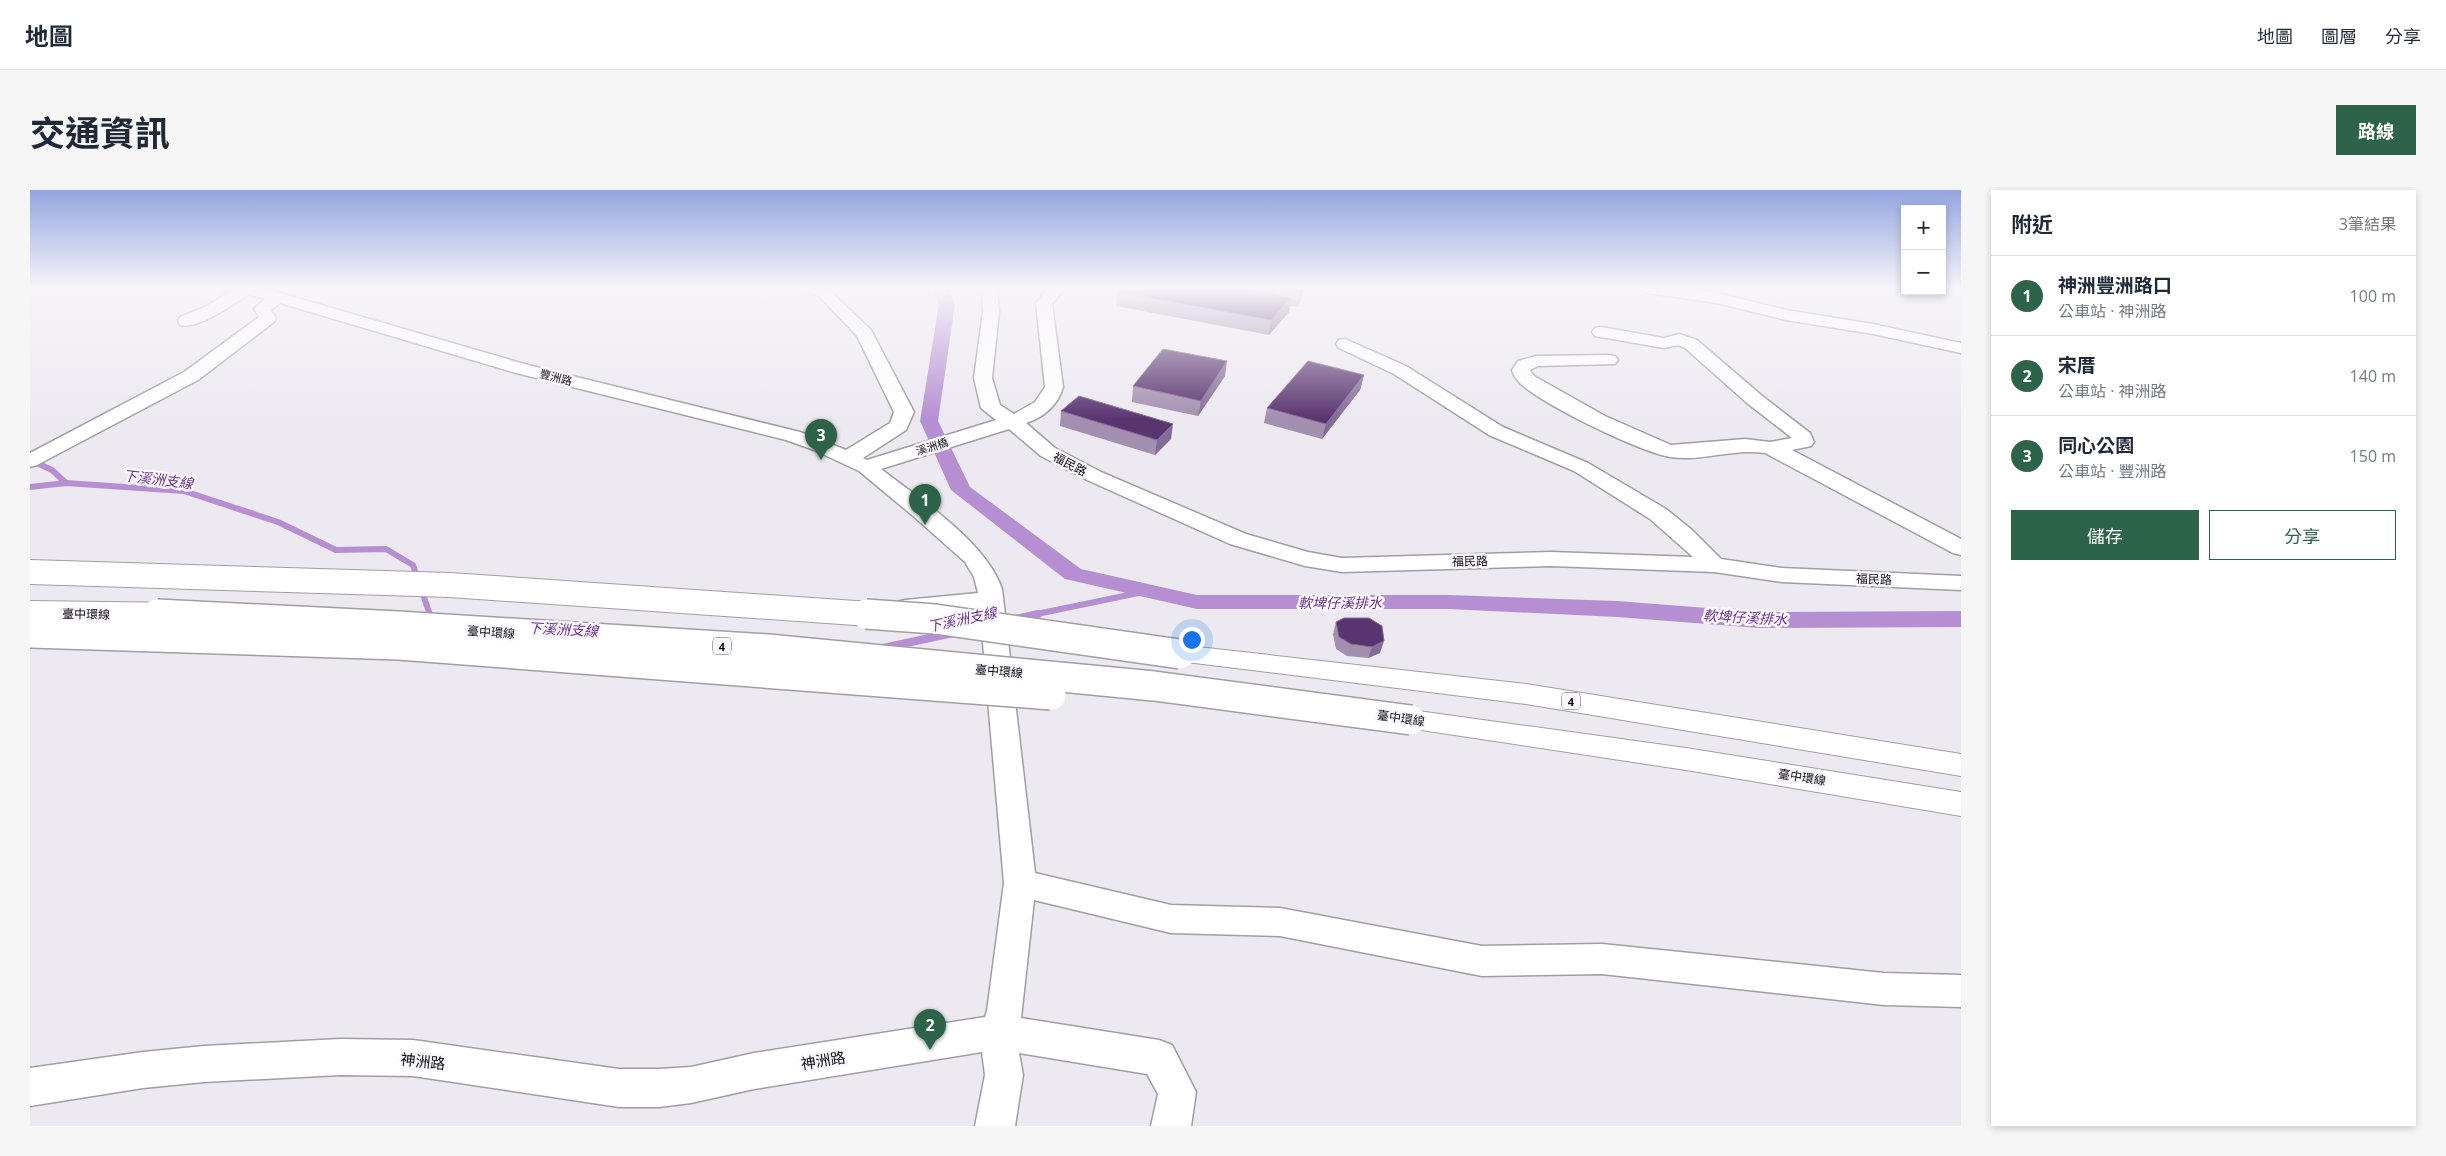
<!DOCTYPE html>
<html lang="zh-TW">
<meta charset="utf-8">
<style>
:root{--surface:#fff;--page:#f6f6f7;--text:#1f2937;--muted:#747a83;--line:#e0e1e3;--accent:#2d6349}
body{margin:0;font-family:"Open Sans","Noto Sans TC",sans-serif;background:var(--page);color:var(--text)}
.controls{position:absolute;right:15px;top:15px;display:grid;overflow:hidden;border-radius:0px;box-shadow:0 2px 8px #0003}
.controls button{width:45px;height:45px;display:grid;place-items:center;padding:0;border:0;border-bottom:1px solid var(--line);background:var(--surface);color:var(--text);font:25px sans-serif}
.you{position:absolute;left:1161px;top:449px;width:18px;height:18px;margin:-12px;border:4px solid #fff;border-radius:50%;background:#1a73e8;box-shadow:0 0 0 8px #1a73e833}
.badge{display:grid;place-items:center;width:32px;height:32px;border-radius:50%;background:var(--accent);color:#fff;font-size:16px;font-weight:700}
.pin{position:absolute;translate:-50% -41px;filter:drop-shadow(0 1px 2px #0008)}
.pin::after{content:'';position:absolute;top:26px;width:18px;height:15px;background:inherit;clip-path:polygon(0 0,100% 0,50% 100%)}
.list{margin:0;padding:0;list-style:none}
h2{display:flex;justify-content:space-between;align-items:center;height:65px;margin:0;padding:0 20px;font-size:21px}
h2 small{font-size:16px;font-weight:400;color:var(--muted)}
.list li{display:grid;grid-template-columns:32px 1fr auto;gap:15px;align-items:center;box-sizing:border-box;height:80px;padding:0 20px;border-top:1px solid var(--line)}
.list b{display:block;font-size:19px;white-space:nowrap}
.list p{margin:0;font-size:16px;white-space:nowrap;color:var(--muted)}
.list em{font-size:16px;font-style:normal;color:var(--muted)}
.actions{display:flex;gap:10px;padding:15px 20px}
.actions a{flex:1;padding:11px 0;border:1px solid var(--accent);border-radius:0px;text-align:center;font-size:18px;color:var(--accent)}
.actions .main{background:var(--accent);color:#fff}
.map{position:relative;flex:none;width:1931px;height:936px;overflow:hidden;border-radius:0px}
header{display:flex;align-items:center;gap:30px;box-sizing:border-box;height:70px;padding:0 25px;background:var(--surface);border-bottom:1px solid var(--line)}
header strong{font-size:24px}
nav{display:flex;gap:28px;margin-inline-start:auto;font-size:18px}
.intro{display:flex;align-items:center;justify-content:space-between;box-sizing:border-box;height:120px;padding:0 30px}
h1{margin:0;font-size:35px}
.button{padding:12px 22px;border-radius:0px;background:var(--accent);color:#fff;font-size:18px;font-weight:700}
main{display:flex;gap:30px;padding:0 30px}
aside{flex:1;background:var(--surface);border-radius:0px;box-shadow:0 2px 8px #0003}
.map>svg:first-child{display:block}
.lines{fill:none;stroke-linecap:round;stroke-linejoin:round}
.stream-far1{stroke:#b68fd2;stroke-width:6}
.stream{stroke:#b68fd2;stroke-width:8}
.canal{fill:#b68fd2;fill-rule:evenodd}
.minor-casing{stroke:#a19da4;stroke-width:3}
.highway-casing{stroke:#a19da4;stroke-width:2}
.minor{fill:#fff;fill-rule:evenodd}
.highway{fill:#fff;fill-rule:evenodd}
.highway-bridge-far1-casing{stroke:#a19da4;stroke-width:26;stroke-linecap:butt}
.highway-bridge-casing{stroke:#a19da4;stroke-width:32;stroke-linecap:butt}
.highway-bridge-far1{stroke:#fff;stroke-width:24}
.highway-bridge{stroke:#fff;stroke-width:29}
.wall{fill:#a38fb0}
.shaded-wall{fill:#856b97}
.building{fill:#593570;stroke:#856b97}
.labels{text-anchor:middle;dominant-baseline:central;stroke-width:5;stroke-linejoin:round;paint-order:stroke}
.far-street-label{font-size:11px;fill:#0f0e11;stroke:#fbf6fe}
.shield{fill:#fbf6fe;stroke:#565458;stroke-width:1}
.shield-label{font-size:11px;font-weight:bold;fill:#0f0e11}
.street-label{font-size:12px;fill:#0f0e11;stroke:#fbf6fe}
.water-label{font-size:14px;font-style:italic;fill:#683687;stroke:#fbf6fe}
.near-street-label{font-size:15px;fill:#0f0e11;stroke:#fbf6fe}
</style>
<header>
<strong>地圖</strong>
<nav><a>地圖</a><a>圖層</a><a>分享</a></nav>
</header>
<div class="intro"><h1>交通資訊</h1><a class="button">路線</a></div>
<main>
<div class="map">
<svg width="1931" height="936" viewBox="0 0 1931 936">
<rect width="100%" height="100%" fill="#ede9f1"/>
<g class="lines">
<g class="stream-far1">
<path d="M0 270 22 280 36 293"/>
<path d="M0 297 36 293 154 301 248 332 306 360 356 359 383 375 400 425"/>
<path d="M1002 425 1118 401"/>
</g>
<g class="stream">
<path d="M399 424 402 433"/>
<path d="M985 429 1008 424"/>
<path d="M853 458 923 443"/>
</g>
<path class="canal" d="M903 98H919L925 114 908 231 940 297 1051 379 1167 405H1419L1587 411 1729 422 1931 421V437L1729 438 1587 427 1419 419H1167L1035 389 921 300 890 231 909 114Z"/>
<g class="minor-casing">
<g id="minor">
<path d="M206 98H233L498 175 770 242 816 260 860 233 864 222 827 146 789 106 775 101 773 98H797L841 140 884 222 876 240 833 268 837 270 966 230 951 218 944 188 953 122 951 98H967L969 122 962 188 970 215 984 224 1005 212 1015 197 1006 113 1018 98H1035L1022 114 1033 197C1028 215 1014 227 996 233L1025 258 1071 282 1216 344 1278 362 1312 368 1521 362 1663 367 1620 329 1544 281 1459 245 1364 184 1309 158 1306 154 1309 150 1315 149 1376 176 1473 237 1558 273 1636 319 1662 340 1691 369 1752 378 1931 386V400L1752 392 1684 382 1521 376 1312 382 1275 376 1200 354 1057 290 1011 266 979 239 851 279C890 309 956 352 972 399L1005 683 1141 715 1250 718 1452 756 1572 754 1854 783 1931 785V817L1854 815 1572 784 1452 786 1250 746 1141 743 1004 710 991 828 1129 850 1142 855 1166 902 1161 936H1121L1128 904 1117 884 989 863 993 885 985 936H945L955 885 952 862 724 899 661 913 629 917H589L383 886 310 885 174 892 113 898 0 916V878L113 862 174 856 310 849 383 850 589 879H629L661 877 724 863 955 827 957 821 974 693 950 419 875 426 866 424 863 418 866 412 875 410 948 403 944 387 935 372 882 325 829 281 784 260 756 250 486 183 250 113 241 120 246 128 244 132 168 190 7 275 0 277V263L154 182 229 127 224 119 235 109 219 104C202 115 170 139 150 135L148 131 150 127 175 117Z"/>
<path d="M1609 98H1653L1687 103 1756 120 1843 134 1931 153V163L1843 144 1756 130 1687 113 1617 103Z"/>
<path d="M1571 137 1634 148 1649 144 1667 150 1731 205 1780 243 1784 252 1781 256 1762 260 1931 349V365L1923 363 1735 263C1703 258 1671 272 1640 267 1610 262 1511 214 1490 193 1486 189 1483 185 1482 180L1488 171 1506 166 1579 165 1585 166 1588 170 1585 174 1508 176 1500 180 1504 186 1575 226 1641 255 1715 249 1740 252 1762 248 1717 213 1655 158 1648 155 1634 158 1565 146 1562 142 1565 138Z"/>
</g>
</g>
<g class="highway-casing">
<g id="highway">
<path d="M1150 455 1496 494 1931 564V586L1496 514 1140 470 1136 464 1140 458Z"/>
<path d="M1381 520 1656 558 1931 602V626L1656 580 1371 537 1366 530 1371 523Z"/>
</g>
</g>
<use href="#minor" class="minor"/>
<use href="#highway" class="highway"/>
<g class="highway-bridge-far1-casing">
<g id="highway-bridge-far1">
<path d="M0 382 420 395 854 425"/>
<path d="M0 423 153 425"/>
</g>
</g>
<g class="highway-bridge-casing">
<g id="highway-bridge">
<path d="M127 424 368 436 738 459 1124 496 1381 530"/>
<path d="M836 424 905 429 1150 464"/>
<path d="M0 443 369 455 1021 505"/>
</g>
</g>
<use href="#highway-bridge-far1" class="highway-bridge-far1"/>
<use href="#highway-bridge" class="highway-bridge"/>
</g>
<g class="wall">
<path d="M1091 98H1275L1268 117 1260 116 1259 122 1239 145 1086 116 1087 102Z"/>
<path d="M1334 185 1330 200 1292 249 1234 233 1237 218Z"/>
<path d="M1195 186 1168 226 1102 212 1103 196Z"/>
<path d="M1031 221 1141 249 1125 265 1030 236Z"/>
<path d="M1306 432 1350 463 1338 468 1317 466 1306 459 1303 444Z"/>
</g>
<g class="shaded-wall">
<path d="M1273 98H1275L1268 117 1271 103Z"/>
<path d="M1261 108 1259 122 1239 145 1241 130Z"/>
<path d="M1197 171 1195 186 1168 226 1171 211Z"/>
<path d="M1334 185 1330 200 1292 249 1296 234Z"/>
<path d="M1143 234 1141 249 1125 265 1127 250Z"/>
<path d="M1354 451 1350 463 1338 468 1342 457Z"/>
</g>
<g class="building">
<path d="M1091 98H1212L1261 108 1241 130 1087 102Z"/>
<path d="M1244 98H1273L1271 103Z"/>
<path d="M1133 159 1197 171 1171 211 1103 196Z"/>
<path d="M1278 171 1334 185 1296 234 1237 218Z"/>
<path d="M1049 206 1143 234 1127 250 1031 221Z"/>
<path d="M1314 428H1339L1352 436 1354 451 1342 457 1321 454 1309 447 1306 432Z"/>
</g>
<linearGradient id="sky" x2="0" y2="1"><stop stop-color="#94a5df"/><stop offset="0.43" stop-color="#f7f5f9"/><stop offset="1" stop-color="#f7f5f9" stop-opacity="0"/></linearGradient>
<rect width="1931" height="229" fill="url(#sky)"/>
<g class="labels">
<g class="far-street-label">
<text transform="translate(526 187) rotate(14)">豐洲路</text>
<text transform="translate(902 256) rotate(-17)">溪洲橋</text>
</g>
<g class="shield">
<rect x="683" y="447.5" width="18" height="17" rx="4"/>
<rect x="1532" y="502.5" width="18" height="17" rx="4"/>
</g>
<g class="shield-label">
<text x="692" y="456">4</text>
<text x="1541" y="511">4</text>
</g>
<g class="street-label">
<text transform="translate(1040 274) rotate(28)">福民路</text>
<text transform="translate(1440 371) rotate(-1)">福民路</text>
<text transform="translate(1844 389) rotate(2)">福民路</text>
<text transform="translate(56 424) rotate(1)">臺中環線</text>
<text transform="translate(461 442) rotate(4)">臺中環線</text>
<text transform="translate(969 481) rotate(5)">臺中環線</text>
<text transform="translate(1371 528) rotate(8)">臺中環線</text>
<text transform="translate(1772 587) rotate(9)">臺中環線</text>
</g>
<g class="water-label">
<text transform="translate(128 289) rotate(7)">下溪洲支線</text>
<text x="1310" y="412">軟埤仔溪排水</text>
<text transform="translate(1715 427) rotate(3)">軟埤仔溪排水</text>
<text transform="translate(932 429) rotate(-12)">下溪洲支線</text>
<text transform="translate(533 439) rotate(3)">下溪洲支線</text>
</g>
<g class="near-street-label">
<text transform="translate(793 870) rotate(-9)">神洲路</text>
<text transform="translate(393 871) rotate(6)">神洲路</text>
</g>
</g>
</svg>
<div class="controls">
<button>+</button>
<button>−</button>
</div>
<div class="you"></div>
<div class="pin badge" style="left:895px;top:335px">1</div>
<div class="pin badge" style="left:900px;top:860px">2</div>
<div class="pin badge" style="left:791px;top:270px">3</div>
</div>
<aside>
<h2>附近<small>3筆結果</small></h2>
<ul class="list">
<li><span class="badge">1</span><div><b>神洲豐洲路口</b><p>公車站 · 神洲路</p></div><em>100 m</em></li>
<li><span class="badge">2</span><div><b>宋厝</b><p>公車站 · 神洲路</p></div><em>140 m</em></li>
<li><span class="badge">3</span><div><b>同心公園</b><p>公車站 · 豐洲路</p></div><em>150 m</em></li>
</ul>
<div class="actions"><a class="main">儲存</a><a>分享</a></div>
</aside>
</main>
